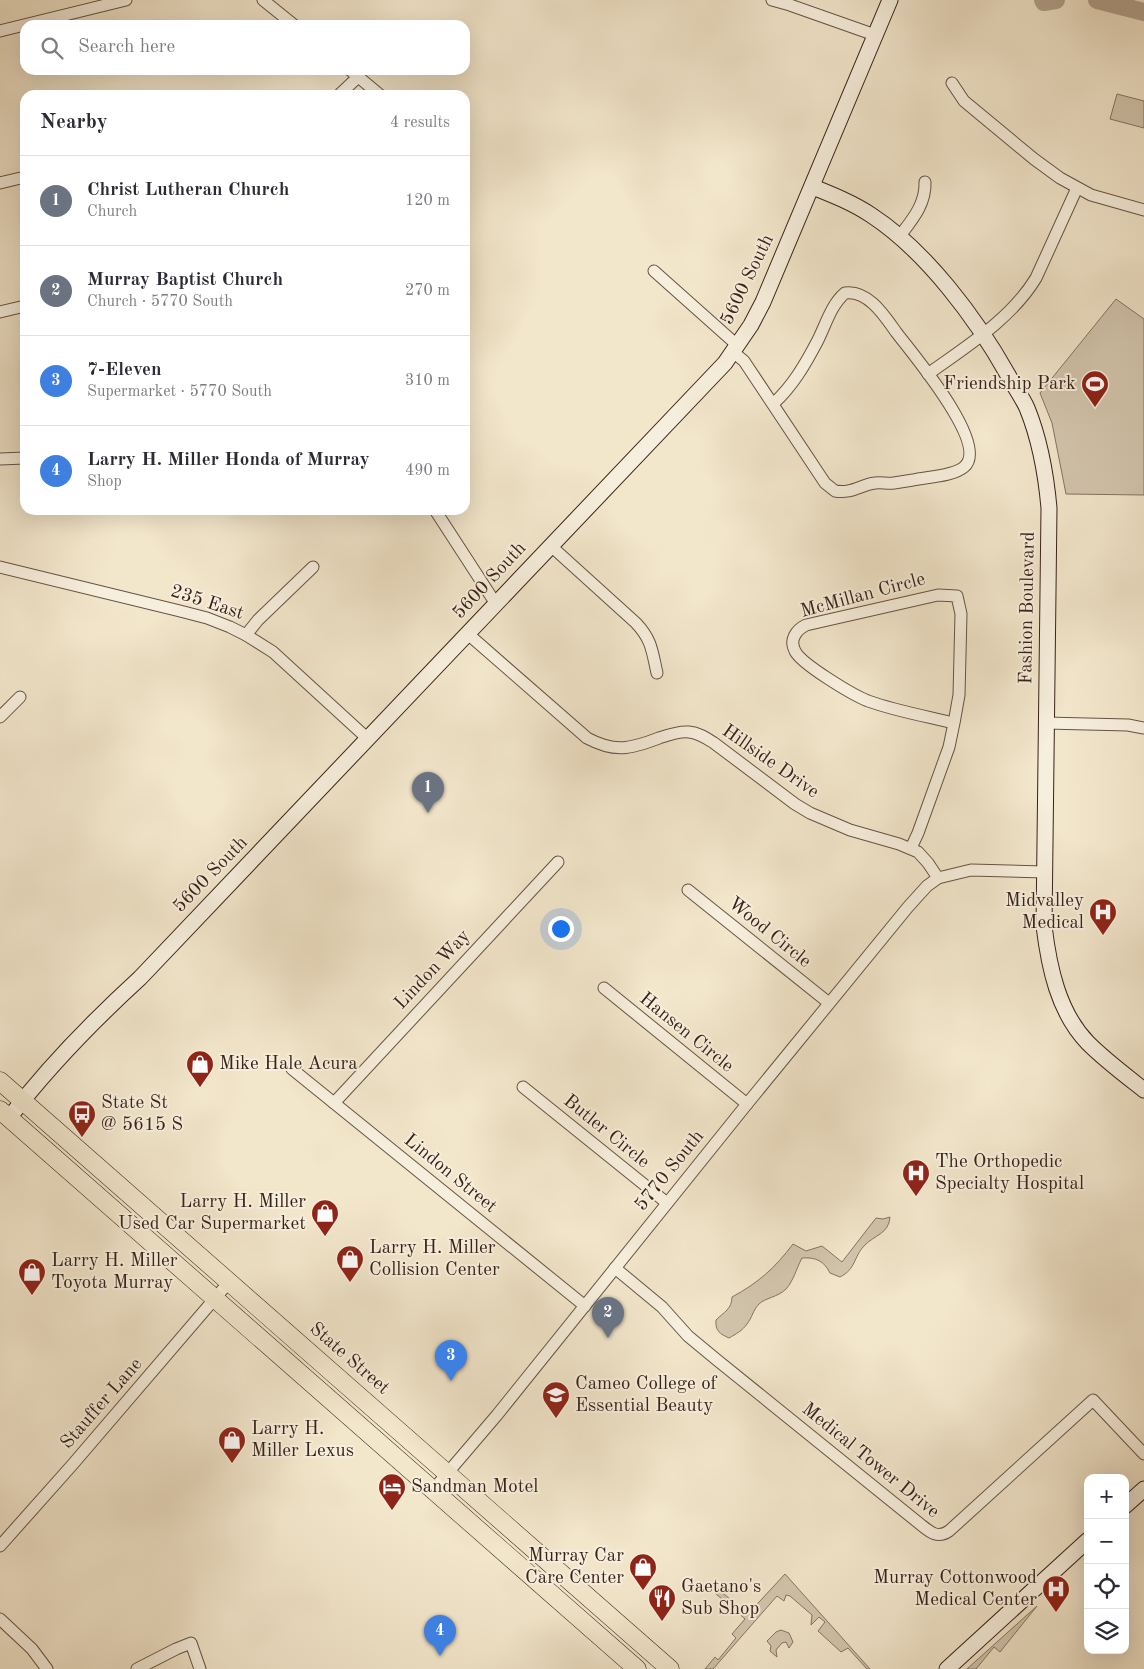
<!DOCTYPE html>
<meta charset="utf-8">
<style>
:root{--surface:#fff;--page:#f7f7f7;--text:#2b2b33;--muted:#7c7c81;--line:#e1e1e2;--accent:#1a73e8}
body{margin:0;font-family:"Old Standard TT",serif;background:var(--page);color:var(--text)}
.controls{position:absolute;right:15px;bottom:15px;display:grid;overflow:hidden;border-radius:10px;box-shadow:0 5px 20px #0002}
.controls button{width:45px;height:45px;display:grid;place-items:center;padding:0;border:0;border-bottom:1px solid var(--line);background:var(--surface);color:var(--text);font:25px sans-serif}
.you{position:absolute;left:560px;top:928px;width:18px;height:18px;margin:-12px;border:4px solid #fff;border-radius:50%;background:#1a73e8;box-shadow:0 0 0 8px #1a73e833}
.badge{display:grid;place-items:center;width:32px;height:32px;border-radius:50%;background:var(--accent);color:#fff;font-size:16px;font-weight:700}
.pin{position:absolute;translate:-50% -41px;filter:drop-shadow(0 1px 2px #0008)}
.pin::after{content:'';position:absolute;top:26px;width:18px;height:15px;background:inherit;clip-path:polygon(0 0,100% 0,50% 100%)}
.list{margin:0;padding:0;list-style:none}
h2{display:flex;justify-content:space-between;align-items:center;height:65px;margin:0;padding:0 20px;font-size:21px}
h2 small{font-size:16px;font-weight:400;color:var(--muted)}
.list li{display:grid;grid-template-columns:32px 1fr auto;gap:15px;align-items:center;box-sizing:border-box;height:90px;padding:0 20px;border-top:1px solid var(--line)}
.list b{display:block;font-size:19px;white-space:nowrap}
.list p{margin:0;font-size:16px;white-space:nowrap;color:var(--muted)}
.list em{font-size:16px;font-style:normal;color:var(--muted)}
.icon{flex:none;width:28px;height:28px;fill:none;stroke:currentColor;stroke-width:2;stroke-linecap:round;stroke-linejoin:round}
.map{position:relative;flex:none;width:1144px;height:1669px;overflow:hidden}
.search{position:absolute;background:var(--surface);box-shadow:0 5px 20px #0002;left:20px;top:20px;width:450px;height:55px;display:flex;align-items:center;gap:12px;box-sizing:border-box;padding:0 18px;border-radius:15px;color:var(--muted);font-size:19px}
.panel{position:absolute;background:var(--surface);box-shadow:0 5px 20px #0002;left:20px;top:90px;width:450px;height:425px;border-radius:15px}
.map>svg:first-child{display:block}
.green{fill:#d2c5ad;stroke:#857462}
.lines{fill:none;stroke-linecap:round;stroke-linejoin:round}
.river{stroke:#b3a38e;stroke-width:18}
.street-casing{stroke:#665345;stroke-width:13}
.secondary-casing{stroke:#382218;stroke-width:17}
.primary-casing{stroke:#382218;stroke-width:19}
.street{stroke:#f7efdd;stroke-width:11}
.secondary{stroke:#f7efdd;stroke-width:15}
.primary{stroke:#f2e6cb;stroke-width:18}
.labels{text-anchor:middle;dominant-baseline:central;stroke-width:4;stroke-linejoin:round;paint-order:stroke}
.street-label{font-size:19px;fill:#382218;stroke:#f7efdd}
.poi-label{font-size:19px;fill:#382218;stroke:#f7efdd;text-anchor:start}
</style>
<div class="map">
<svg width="1144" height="1669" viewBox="0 0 1144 1669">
<rect width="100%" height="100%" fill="#f2e6cb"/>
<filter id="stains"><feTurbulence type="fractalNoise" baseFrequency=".004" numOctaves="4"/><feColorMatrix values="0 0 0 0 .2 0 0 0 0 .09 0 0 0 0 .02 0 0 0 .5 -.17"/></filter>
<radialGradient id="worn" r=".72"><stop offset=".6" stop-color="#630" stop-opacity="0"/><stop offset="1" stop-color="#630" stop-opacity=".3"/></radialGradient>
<g class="green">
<path d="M1117 94 1144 101V128L1110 119Z"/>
<path d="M1116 299 1144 319V495L1066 494 1052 423 1040 393Z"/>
<path d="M890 1217C889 1234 874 1235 864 1246 853 1258 856 1269 840 1277L830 1273C824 1261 816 1257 802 1258 796 1269 794 1280 786 1289 778 1297 765 1298 759 1304 753 1310 752 1318 747 1324 742 1331 736 1334 729 1338 720 1334 715 1331 716 1320 724 1312 732 1309 732 1297 758 1283 775 1268 793 1244L806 1251 822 1246 842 1262 876 1218 883 1219Z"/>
<path d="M785 1574 870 1669H867L848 1648 841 1652 818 1631 825 1622 819 1617 811 1625 812 1615 790 1596 786 1595 784 1601 777 1596 713 1669H705L715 1657 718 1660 736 1638 732 1634 745 1619 715 1593 718 1589 748 1614Z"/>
<path d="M1037 1606 1000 1652 994 1647 976 1669H967Z"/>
<path d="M781 1630 789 1633 793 1642 789 1648 786 1642 782 1643 776 1650 777 1657 770 1651 771 1646 767 1641 776 1632Z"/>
</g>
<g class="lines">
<g class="river">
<path d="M1043 0 1044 2 1056 0"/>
<path d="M1097 0 1144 12"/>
</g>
<g class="street-casing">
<g id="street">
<path d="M263 0 294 25"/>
<path d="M772 0 790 5 875 35"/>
<path d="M0 31 126 0"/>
<path d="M350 70 380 95"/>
<path d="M952 83 964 101 1034 159 1060 178 1091 195 1144 210"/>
<path d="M339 95 358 77"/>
<path d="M0 183 25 177"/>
<path d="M899 237C912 220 926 204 925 182"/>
<path d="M654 271 737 345"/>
<path d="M0 312 25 306"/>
<path d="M733 352 744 361 825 483 835 491C852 494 860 485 875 483 881 482 888 484 894 483 900 482 907 481 913 480 926 477 954 476 964 467 991 445 911 352 896 332 884 315 868 290 845 293 831 305 826 324 818 340 806 363 793 386 773 404"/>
<path d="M928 374C967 346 1011 319 1036 278L1077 188"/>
<path d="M0 459 25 458"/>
<path d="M435 510 496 604"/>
<path d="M551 546 636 623C652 640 652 651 657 673"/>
<path d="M0 567 180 611 207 618 230 627 246 635 273 652 368 739"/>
<path d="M468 634 587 738C615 753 630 749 659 738 668 735 679 731 689 732 699 733 706 738 714 743L795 804 810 813 850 830 899 844 918 852 928 863 938 878 971 870 1045 872"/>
<path d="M246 635 258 620 313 567"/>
<path d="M0 717 20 697"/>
<path d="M1046 723 1128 725 1144 728"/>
<path d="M911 848 918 833 949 747 954 723 959 695 961 614 957 596 938 595 806 625C796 630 789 640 795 651 801 664 853 695 868 701 896 711 925 716 954 723"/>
<path d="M688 890 829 1003"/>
<path d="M604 988 747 1104"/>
<path d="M292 1069 585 1306"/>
<path d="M523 1087 667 1203"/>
<path d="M334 1103 558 862"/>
<path d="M615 1268 662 1307 688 1336 717 1360 920 1524C930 1532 937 1539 949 1531L1093 1400 1144 1454"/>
<path d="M433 1490 497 1415 747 1104 908 907 927 886 938 878"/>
<path d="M0 1546 73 1464 229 1282"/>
<path d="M0 1619 32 1649 47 1669"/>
<path d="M137 1669 176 1649 191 1643 200 1669"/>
</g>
</g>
<g class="secondary-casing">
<g id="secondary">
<path d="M813 187C833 195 853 203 871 215 926 251 976 318 1008 375 1014 386 1022 397 1027 408 1040 440 1046 474 1049 508L1044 926C1049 967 1058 1012 1088 1043 1105 1060 1125 1075 1144 1090"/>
<path d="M9 1118C48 1067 93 1021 140 978L725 363 751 325 763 302 890 0"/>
<path d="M1125 1506 1144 1489"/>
<path d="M947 1669 1088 1540"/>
</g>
</g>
<g class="primary-casing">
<g id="primary">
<path d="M0 1081 670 1669"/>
<path d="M0 1110 637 1669"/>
</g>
</g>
<use href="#street" class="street"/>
<use href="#secondary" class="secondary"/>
<use href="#primary" class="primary"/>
</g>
<defs>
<g id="stadium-pin" transform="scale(1.4375)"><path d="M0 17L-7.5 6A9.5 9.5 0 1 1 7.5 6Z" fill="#8f2418" stroke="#f7efdd"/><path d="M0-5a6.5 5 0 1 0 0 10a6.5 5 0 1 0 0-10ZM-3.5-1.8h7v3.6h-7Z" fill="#fff"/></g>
<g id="hospital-pin" transform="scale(1.4375)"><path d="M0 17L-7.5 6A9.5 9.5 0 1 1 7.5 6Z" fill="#8f2418" stroke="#f7efdd"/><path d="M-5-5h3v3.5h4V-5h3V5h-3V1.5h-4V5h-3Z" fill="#fff"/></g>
<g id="shop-pin" transform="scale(1.4375)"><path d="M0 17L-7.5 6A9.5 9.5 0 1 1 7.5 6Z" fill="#8f2418" stroke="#f7efdd"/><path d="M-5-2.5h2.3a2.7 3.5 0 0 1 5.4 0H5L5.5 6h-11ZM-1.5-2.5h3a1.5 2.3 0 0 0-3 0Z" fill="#fff"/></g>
<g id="bus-pin" transform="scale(1.4375)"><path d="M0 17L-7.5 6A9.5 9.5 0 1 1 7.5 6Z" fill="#8f2418" stroke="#f7efdd"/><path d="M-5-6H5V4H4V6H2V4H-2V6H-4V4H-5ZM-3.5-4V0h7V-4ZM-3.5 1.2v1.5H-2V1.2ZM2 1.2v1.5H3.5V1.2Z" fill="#fff"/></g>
<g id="university-pin" transform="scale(1.4375)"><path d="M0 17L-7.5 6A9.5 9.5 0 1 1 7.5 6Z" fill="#8f2418" stroke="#f7efdd"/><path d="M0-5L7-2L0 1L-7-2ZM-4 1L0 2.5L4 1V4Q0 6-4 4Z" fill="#fff"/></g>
<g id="hotel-pin" transform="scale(1.4375)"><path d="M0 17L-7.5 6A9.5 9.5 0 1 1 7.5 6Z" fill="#8f2418" stroke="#f7efdd"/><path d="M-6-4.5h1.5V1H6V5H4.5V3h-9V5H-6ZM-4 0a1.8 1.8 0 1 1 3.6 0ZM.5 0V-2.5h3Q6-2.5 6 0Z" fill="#fff"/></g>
<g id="restaurant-pin" transform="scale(1.4375)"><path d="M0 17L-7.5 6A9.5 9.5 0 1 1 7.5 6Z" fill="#8f2418" stroke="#f7efdd"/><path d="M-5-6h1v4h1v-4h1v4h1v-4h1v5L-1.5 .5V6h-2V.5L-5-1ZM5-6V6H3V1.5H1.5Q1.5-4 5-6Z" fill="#fff"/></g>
</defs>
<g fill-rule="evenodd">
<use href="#stadium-pin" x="1095" y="384"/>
<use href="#hospital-pin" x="1103" y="912"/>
<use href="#shop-pin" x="200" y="1064"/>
<use href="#bus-pin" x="82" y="1114"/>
<use href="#hospital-pin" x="916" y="1173"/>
<use href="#shop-pin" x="325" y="1213"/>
<use href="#shop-pin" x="350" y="1259"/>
<use href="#shop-pin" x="32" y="1272"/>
<use href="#university-pin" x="556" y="1395"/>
<use href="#shop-pin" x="232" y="1440"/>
<use href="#hotel-pin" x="392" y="1487"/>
<use href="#shop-pin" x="643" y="1567"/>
<use href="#hospital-pin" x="1056" y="1589"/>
<use href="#restaurant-pin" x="662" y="1598"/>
</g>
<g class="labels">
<g class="street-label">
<text transform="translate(748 280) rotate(-64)">5600 South</text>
<text transform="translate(490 581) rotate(-47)">5600 South</text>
<text transform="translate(863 596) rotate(-15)">McMillan Circle</text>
<text transform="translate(207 603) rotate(18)">235 East</text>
<text transform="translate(1028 608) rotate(-89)">Fashion Boulevard</text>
<text transform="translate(770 762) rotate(35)">Hillside Drive</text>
<text transform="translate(211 875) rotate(-46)">5600 South</text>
<text transform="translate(769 933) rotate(39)">Wood Circle</text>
<text transform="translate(433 970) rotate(-47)">Lindon Way</text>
<text transform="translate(686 1033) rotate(39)">Hansen Circle</text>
<text transform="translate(606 1132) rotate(39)">Butler Circle</text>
<text transform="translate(670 1171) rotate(-51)">5770 South</text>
<text transform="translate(450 1174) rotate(39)">Lindon Street</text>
<text transform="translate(349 1359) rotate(41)">State Street</text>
<text transform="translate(102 1404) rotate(-49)">Stauffer Lane</text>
<text transform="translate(870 1461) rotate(39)">Medical Tower Drive</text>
</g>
<g class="poi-label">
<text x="1076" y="384" text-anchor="end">Friendship Park</text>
<text x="1084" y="901" text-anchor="end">Midvalley<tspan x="1084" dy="22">Medical</tspan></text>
<text x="219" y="1064">Mike Hale Acura</text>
<text x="101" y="1103">State St<tspan x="101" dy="22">@ 5615 S</tspan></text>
<text x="935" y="1162">The Orthopedic<tspan x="935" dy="22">Specialty Hospital</tspan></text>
<text x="306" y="1202" text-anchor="end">Larry H. Miller<tspan x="306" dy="22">Used Car Supermarket</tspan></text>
<text x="369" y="1248">Larry H. Miller<tspan x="369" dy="22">Collision Center</tspan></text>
<text x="51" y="1261">Larry H. Miller<tspan x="51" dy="22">Toyota Murray</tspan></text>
<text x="575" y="1384">Cameo College of<tspan x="575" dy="22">Essential Beauty</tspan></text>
<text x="251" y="1429">Larry H.<tspan x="251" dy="22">Miller Lexus</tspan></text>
<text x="411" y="1487">Sandman Motel</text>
<text x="624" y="1556" text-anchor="end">Murray Car<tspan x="624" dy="22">Care Center</tspan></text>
<text x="1037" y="1578" text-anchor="end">Murray Cottonwood<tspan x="1037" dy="22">Medical Center</tspan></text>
<text x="681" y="1587">Gaetano's<tspan x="681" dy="22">Sub Shop</tspan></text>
</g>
</g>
<rect width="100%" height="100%" filter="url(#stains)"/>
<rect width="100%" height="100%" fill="url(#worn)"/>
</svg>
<div class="controls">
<button>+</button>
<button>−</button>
<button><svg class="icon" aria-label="locate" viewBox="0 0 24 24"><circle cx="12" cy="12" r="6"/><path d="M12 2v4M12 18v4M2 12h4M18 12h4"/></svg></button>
<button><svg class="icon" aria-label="layers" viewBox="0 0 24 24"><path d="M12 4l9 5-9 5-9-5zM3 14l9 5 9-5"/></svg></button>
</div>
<div class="you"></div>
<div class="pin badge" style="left:428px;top:813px;background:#6b7280">1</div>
<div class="pin badge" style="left:608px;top:1338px;background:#6b7280">2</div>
<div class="pin badge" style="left:451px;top:1381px;background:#3f7fe0">3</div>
<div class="pin badge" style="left:440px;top:1656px;background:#3f7fe0">4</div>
<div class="search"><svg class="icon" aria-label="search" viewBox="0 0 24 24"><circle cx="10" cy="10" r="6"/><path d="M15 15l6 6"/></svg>Search here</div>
<section class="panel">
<h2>Nearby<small>4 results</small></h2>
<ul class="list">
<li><span class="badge" style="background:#6b7280">1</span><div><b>Christ Lutheran Church</b><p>Church</p></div><em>120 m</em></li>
<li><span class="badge" style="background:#6b7280">2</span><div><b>Murray Baptist Church</b><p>Church · 5770 South</p></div><em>270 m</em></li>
<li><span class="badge" style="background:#3f7fe0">3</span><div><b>7-Eleven</b><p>Supermarket · 5770 South</p></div><em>310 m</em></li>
<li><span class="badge" style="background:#3f7fe0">4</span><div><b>Larry H. Miller Honda of Murray</b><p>Shop</p></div><em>490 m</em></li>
</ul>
</section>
</div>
